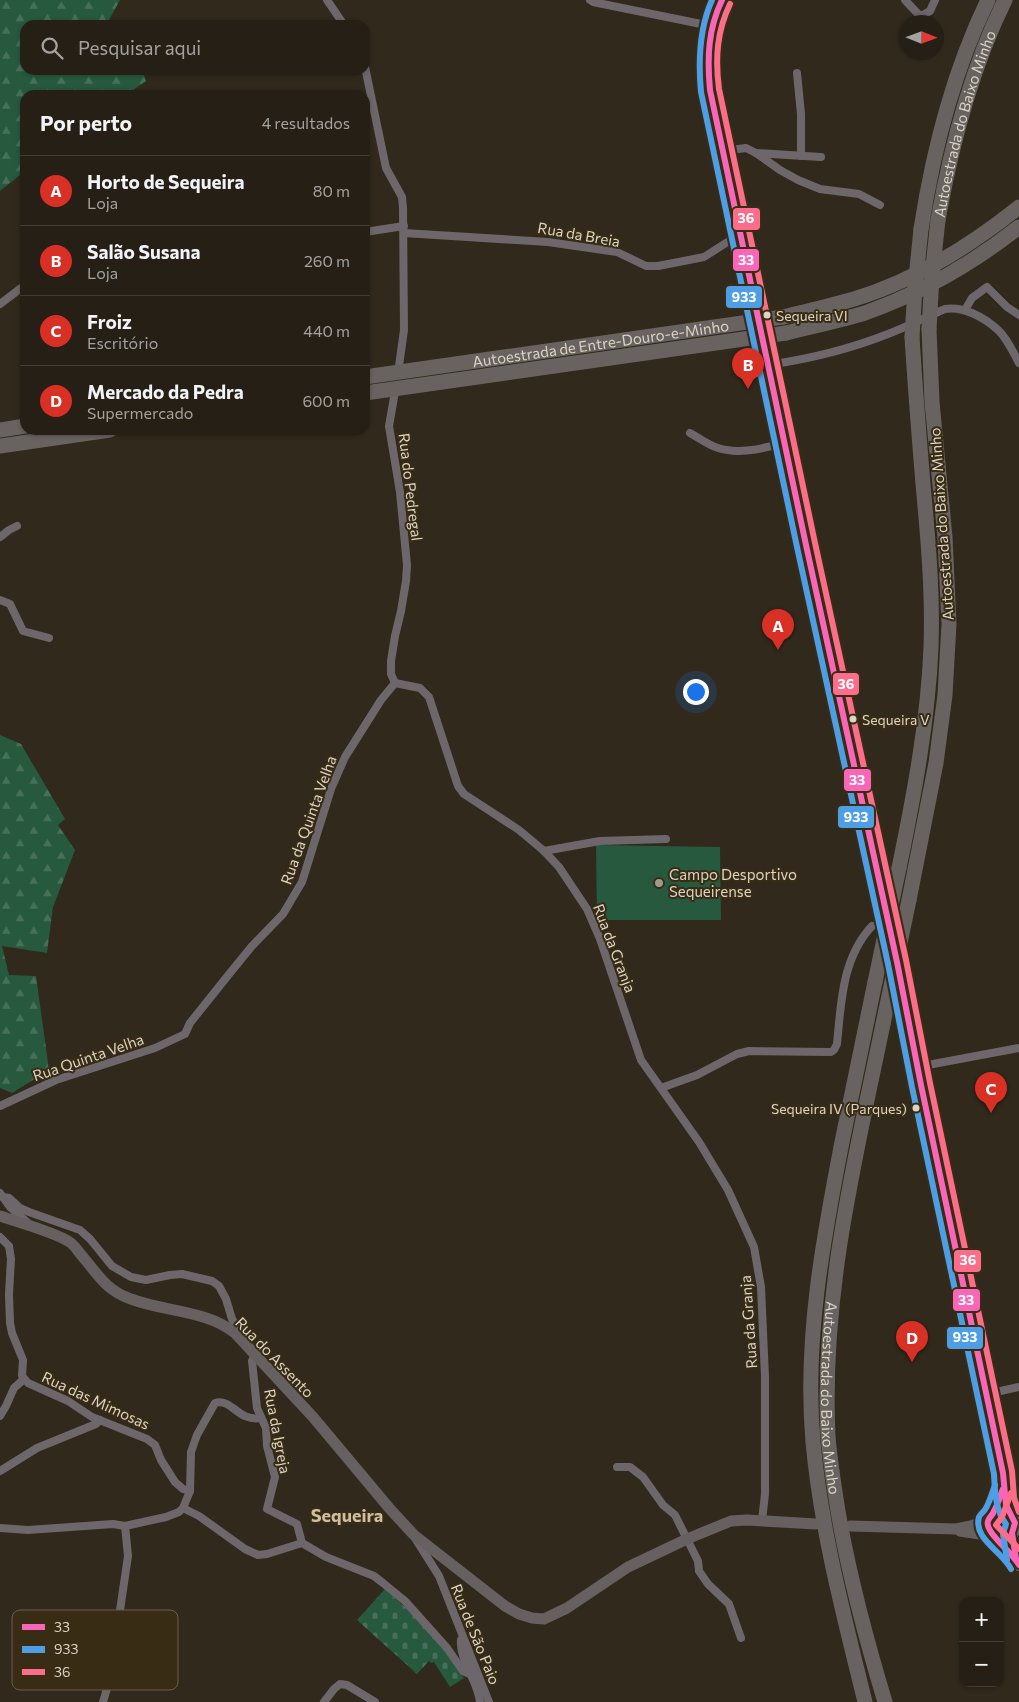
<!DOCTYPE html>
<html lang="pt">
<meta charset="utf-8">
<style>
:root{--surface:#251f15;--page:#2d271e;--text:#f1f3f6;--muted:#a3a2a0;--line:#423d34;--accent:#d93025}
body{margin:0;font-family:Commissioner,sans-serif;background:var(--page);color:var(--text)}
.controls{position:absolute;right:15px;bottom:15px;display:grid;overflow:hidden;border-radius:10px;box-shadow:0 1px 4px #0004}
.controls button{width:45px;height:45px;display:grid;place-items:center;padding:0;border:0;border-bottom:1px solid var(--line);background:var(--surface);color:var(--text);font:25px sans-serif}
.compass{position:absolute;left:899px;top:15px;width:45px;height:45px;border-radius:50%;background:var(--surface);box-shadow:0 1px 4px #0004;rotate:91deg}
.you{position:absolute;left:695px;top:691px;width:18px;height:18px;margin:-12px;border:4px solid #fff;border-radius:50%;background:#1a73e8;box-shadow:0 0 0 8px #1a73e833}
.badge{display:grid;place-items:center;width:32px;height:32px;border-radius:50%;background:var(--accent);color:#fff;font-size:16px;font-weight:700}
.pin{position:absolute;translate:-50% -41px;filter:drop-shadow(0 1px 2px #0008)}
.pin::after{content:'';position:absolute;top:26px;width:18px;height:15px;background:inherit;clip-path:polygon(0 0,100% 0,50% 100%)}
.list{margin:0;padding:0;list-style:none}
h2{display:flex;justify-content:space-between;align-items:center;height:65px;margin:0;padding:0 20px;font-size:21px}
h2 small{font-size:16px;font-weight:400;color:var(--muted)}
.list li{display:grid;grid-template-columns:32px 1fr auto;gap:15px;align-items:center;box-sizing:border-box;height:70px;padding:0 20px;border-top:1px solid var(--line)}
.list b{display:block;font-size:19px;white-space:nowrap}
.list p{margin:0;font-size:16px;white-space:nowrap;color:var(--muted)}
.list em{font-size:16px;font-style:normal;color:var(--muted)}
.icon{flex:none;width:28px;height:28px;fill:none;stroke:currentColor;stroke-width:2;stroke-linecap:round;stroke-linejoin:round}
.map{position:relative;flex:none;width:1019px;height:1702px;overflow:hidden}
.search{position:absolute;background:var(--surface);box-shadow:0 1px 4px #0004;left:20px;top:20px;width:350px;height:55px;display:flex;align-items:center;gap:12px;box-sizing:border-box;padding:0 18px;border-radius:15px;color:var(--muted);font-size:19px}
.panel{position:absolute;background:var(--surface);box-shadow:0 1px 4px #0004;left:20px;top:90px;width:350px;height:345px;border-radius:15px}
.map>svg:first-child{display:block}
.grass{fill:url(#grass-dots)}
.forest{fill:url(#forest-firs)}
.cemetery{fill:url(#cemetery-stones)}
.pitch{fill:#27593f}
.lines{fill:none;stroke-linecap:round;stroke-linejoin:round}
.street{stroke:#6d676c;stroke-width:8}
.secondary{stroke:#676060;stroke-width:11}
.primary{stroke:#6e6768;stroke-width:12}
.highway{stroke:#686360;stroke-width:15}
.highway-bridge{stroke:#686360;stroke-width:15}
.bus-1-casing{stroke:#392c14;stroke-width:10}
.bus-2-casing{stroke:#392c14;stroke-width:10}
.bus-3-casing{stroke:#392c14;stroke-width:10}
.bus-1{stroke:#fa66b7;stroke-width:6}
.bus-2{stroke:#4d9ee5;stroke-width:6}
.bus-3{stroke:#fb6d88;stroke-width:6}
.bus-dot{fill:#dbd4c5;stroke:#392c14;stroke-width:2}
.poi-dot{fill:#a0988a;stroke:#392c14;stroke-width:2}
.labels{text-anchor:middle;dominant-baseline:central;stroke-width:4;stroke-linejoin:round;paint-order:stroke}
.bus-label{font-size:14px;fill:#dbd4c5;stroke:#392c14;text-anchor:start}
.street-label{font-size:15px;fill:#dbd4c5;stroke:#392c14}
.poi-label{font-size:15px;fill:#dbd4c5;stroke:#392c14;text-anchor:start}
.quarter-label{font-size:18px;font-weight:bold;fill:#cebfa2;stroke:#392c14}
.key{fill:#392c14;stroke:#6a5e49;stroke-width:1}
.key-label{font-size:14px;fill:#dbd4c5}
.line-badge{stroke:#392c14;stroke-width:2}
.badge-label{font-size:14px;text-anchor:middle;font-weight:bold;fill:#fff}
</style>
<div class="map">
<svg width="1019" height="1702" viewBox="0 0 1019 1702">
<defs>
<pattern id="grass-dots" width="8" height="8" patternUnits="userSpaceOnUse" patternTransform="scale(1.25)"><rect width="8" height="8" fill="#27593f"/><path d="M2 2h.1M6 6h.1" fill="none" stroke="#467059" stroke-width="1.8" stroke-linecap="round"/></pattern>
<pattern id="forest-firs" width="22" height="20" patternUnits="userSpaceOnUse" patternTransform="scale(1.25)"><rect width="22" height="20" fill="#27593f"/><path d="M5 1l3.5 6h-7zM16 11l3.5 6h-7z" fill="#467059"/></pattern>
<pattern id="cemetery-stones" width="16" height="16" patternUnits="userSpaceOnUse" patternTransform="scale(1.25)"><rect width="16" height="16" fill="#27593f"/><path d="M2 7V4a2 2 0 0 1 4 0v3zM10 15v-3a2 2 0 0 1 4 0v3z" fill="#467059"/></pattern>
</defs>
<rect width="100%" height="100%" fill="#31291c"/>
<path class="grass" d="M999 1515 1006 1517 1010 1526 1006 1532 996 1533 992 1522Z"/>
<g class="forest">
<path d="M0 0H120L109 20V25H25V70H142L146 81 133 90 148 95H25V171L0 191Z"/>
<path d="M0 735 21 744 65 819 58 825 75 850 53 907 47 953 2 946 9 975 36 976 49 1070 12 1093 0 1088Z"/>
</g>
<path class="cemetery" d="M385 1589 425 1625 444 1648 464 1678 450 1687 434 1662 431 1663 429 1661 417 1674 357 1620Z"/>
<path class="pitch" d="M596 845 720 847 721 920H597Z"/>
<g class="lines">
<g class="street">
<path d="M327 0 344 25"/>
<path d="M590 0 593 2 711 26"/>
<path d="M905 0 919 15H923L930 11 935 0"/>
<path d="M365 67 386 168 402 197 403 208 404 330 398 373"/>
<path d="M797 73 801 114V156"/>
<path d="M723 151 746 148 756 153 780 170 798 180 820 189 859 194 880 205"/>
<path d="M756 153 821 157"/>
<path d="M365 232 404 226"/>
<path d="M404 233 548 242 617 252 646 266H658L704 257 740 234"/>
<path d="M0 304 25 285"/>
<path d="M965 310 972 298 987 287 1007 307 1019 315"/>
<path d="M768 365C809 359 850 349 888 334 907 327 926 317 945 309 963 306 984 317 998 330 1007 338 1013 352 1019 363"/>
<path d="M690 433C699 438 708 445 718 448 739 455 764 448 785 443"/>
<path d="M0 537 9 530 17 526"/>
<path d="M0 600 10 604 23 631 49 638"/>
<path d="M395 683 420 688 429 697 458 786 464 794 519 830 544 851 559 867 587 909 600 939 641 1060 699 1142 728 1190 754 1247 761 1287 765 1377V1494L762 1521"/>
<path d="M395 683 391 674V661L395 636 401 611 406 581 407 565 400 492 389 426 396 386"/>
<path d="M544 851 600 841 666 839"/>
<path d="M917 1067 1019 1048"/>
<path d="M661 1088 697 1075 737 1054 749 1051 831 1052 834 1050 837 1044C841 1003 842 958 872 926"/>
<path d="M0 1106 56 1080 155 1048 185 1034 190 1023 230 973 252 946 283 914 302 882 331 789 345 757 381 700 395 683"/>
<path d="M0 1193 10 1207 28 1223"/>
<path d="M3 1197 9 1198 20 1208 29 1212 80 1230 90 1239 112 1266 131 1277 146 1280 170 1275 182 1274 212 1281 219 1286 226 1299 232 1319 242 1334"/>
<path d="M0 1237 9 1246 11 1259 9 1294 10 1323 12 1333 23 1360 22 1376 28 1383 68 1401 92 1417 147 1439 155 1445 161 1460 175 1482 183 1489 190 1491"/>
<path d="M255 1355 252 1361 257 1408 266 1428 267 1446 275 1477 267 1509 297 1524 302 1543 326 1557 374 1576 383 1583 405 1601 447 1648 463 1671 472 1675"/>
<path d="M987 1394 1019 1387"/>
<path d="M0 1416 6 1406 14 1388 24 1379"/>
<path d="M617 1467H630L643 1477 663 1505 675 1515 698 1561 699 1571 708 1584 729 1604 741 1638"/>
<path d="M0 1471 37 1448 96 1424 100 1420"/>
<path d="M183 1508 199 1516 245 1549 258 1555 267 1554 302 1543"/>
<path d="M0 1528 28 1530 113 1524 125 1526 166 1517 179 1512 183 1508 190 1491 191 1452 197 1435 215 1403C233 1398 237 1422 261 1418"/>
<path d="M415 1538 439 1576 489 1702"/>
<path d="M461 1640C459 1660 478 1681 480 1702"/>
<path d="M103 1702 110 1678 128 1556 125 1526"/>
<path d="M324 1702 334 1689 340 1684 347 1685 375 1702"/>
</g>
<g class="secondary">
<path d="M0 1216C17 1222 58 1233 71 1243 76 1247 79 1253 83 1257 99 1276 107 1291 131 1299 165 1312 206 1310 235 1333L313 1417 390 1509 414 1535 505 1606 519 1614 532 1618 544 1619 567 1608 628 1567 687 1539 731 1521 747 1520 816 1524"/>
<path d="M850 1526 956 1529 971 1526 988 1519"/>
<path d="M960 1531 993 1536"/>
</g>
<g class="primary">
<path d="M722 0C707 29 706 58 710 90L806 545 897 962 921 1085 1003 1473C1003 1483 1005 1504 1009 1512 1011 1517 1016 1520 1015 1527 1013 1540 999 1541 991 1534 983 1523 989 1521 994 1512 998 1505 999 1496 1003 1489"/>
<path d="M997 1538 1016 1559 1019 1565"/>
</g>
<g class="highway">
<path id="s1" d="M938 220C951 147 972 67 1005 0"/>
<path d="M921 229C933 151 953 72 988 0"/>
<path d="M783 317C807 311 830 306 854 299 914 281 970 246 1019 207"/>
<path d="M786 333C812 326 839 321 865 313 921 293 972 264 1019 227"/>
<path d="M0 446 110 430"/>
<path d="M899 868C914 795 928 722 931 647 933 593 928 538 923 484 919 435 915 386 912 337"/>
<path d="M909 900 936 763 945 695 949 624 945 537 932 402 929 329"/>
<path id="s2" d="M883 1024C855 1160 821 1295 828 1436 830 1461 834 1486 838 1511 849 1576 866 1639 885 1702"/>
<path d="M865 1702C844 1616 821 1530 813 1442 804 1341 823 1240 842 1142 853 1088 864 1035 875 982"/>
</g>
<g class="highway-bridge">
<path d="M929 329 932 276 938 220"/>
<path d="M912 337 915 288 921 229"/>
<path id="s3" d="M365 377 783 317"/>
<path d="M365 393 786 333"/>
<path d="M0 430 25 426"/>
<path d="M875 982 899 868"/>
<path d="M883 1024 909 900"/>
</g>
<g class="bus-1-casing">
<g id="bus-1">
<path d="M722 0C708 29 707 58 710 90L806 545 897 962 921 1085 1003 1473 1006 1505 1015 1523 1012 1533 1016 1559"/>
<path d="M1003 1489C1000 1496 998 1504 994 1511 993 1515 989 1517 988 1521 984 1532 1013 1553 1019 1565"/>
</g>
</g>
<g class="bus-2-casing">
<g id="bus-2">
<path d="M712 0C699 29 698 60 701 92L797 547 888 964 912 1087 994 1474C995 1491 995 1510 1006 1524L1003 1534 1007 1560"/>
<path d="M995 1485C992 1493 990 1501 986 1508 984 1512 981 1513 979 1517 973 1539 1002 1551 1011 1569"/>
</g>
</g>
<g class="bus-3-casing">
<g id="bus-3">
<path d="M730 4C717 31 715 58 719 89L815 543 906 960 930 1083 1012 1471 1014 1498 1019 1512"/>
<path d="M1011 1493 1002 1517 996 1525 1019 1549"/>
</g>
</g>
<use href="#bus-1" class="bus-1"/>
<use href="#bus-2" class="bus-2"/>
<use href="#bus-3" class="bus-3"/>
</g>
<g class="bus-dot">
<circle cx="767" cy="315" r="4.5"/>
<circle cx="853" cy="719" r="4.5"/>
<circle cx="916" cy="1108" r="4.5"/>
</g>
<circle class="poi-dot" cx="659" cy="883" r="5"/>
<g class="labels">
<g class="bus-label">
<text x="776" y="315">Sequeira VI</text>
<text x="862" y="719">Sequeira V</text>
<text x="907" y="1108" text-anchor="end">Sequeira IV (Parques)</text>
</g>
<g class="street-label">
<text stroke="none"><textPath href="#s1" startOffset="100">Autoestrada do Baixo Minho</textPath></text>
<text transform="translate(579 234) rotate(10)">Rua da Breia</text>
<text stroke="none"><textPath href="#s3" startOffset="238">Autoestrada de Entre-Douro-e-Minho</textPath></text>
<text transform="translate(411 487) rotate(83)">Rua do Pedregal</text>
<text transform="translate(941 524) rotate(-94)">Autoestrada do Baixo Minho</text>
<text transform="translate(308 820) rotate(-70)">Rua da Quinta Velha</text>
<text transform="translate(615 948) rotate(69)">Rua da Granja</text>
<text transform="translate(88 1057) rotate(-19)">Rua Quinta Velha</text>
<text transform="translate(748 1322) rotate(-94)">Rua da Granja</text>
<text transform="translate(275 1357) rotate(46)">Rua do Assento</text>
<text stroke="none"><textPath href="#s2" startOffset="379">Autoestrada do Baixo Minho</textPath></text>
<text transform="translate(96 1400) rotate(25)">Rua das Mimosas</text>
<text transform="translate(278 1431) rotate(79)">Rua da Igreja</text>
<text transform="translate(476 1634) rotate(68)">Rua de São Paio</text>
</g>
<g class="poi-label">
<text x="669" y="874">Campo Desportivo<tspan x="669" dy="17">Sequeirense</tspan></text>
</g>
<g class="quarter-label">
<text x="347" y="1515">Sequeira</text>
</g>
</g>
<rect x="12" y="1610" width="166" height="80" rx="8" class="key"/>
<rect x="22" y="1624" width="23" height="6" fill="#fa66b7"/>
<rect x="22" y="1646" width="23" height="7" fill="#4d9ee5"/>
<rect x="22" y="1669" width="23" height="6" fill="#fb6d88"/>
<g class="key-label">
<text x="54" y="1632">33</text>
<text x="54" y="1654">933</text>
<text x="54" y="1677">36</text>
</g>
<g class="line-badge">
<rect x="732" y="207" width="29" height="24" rx="5" fill="#fb6d88"/>
<rect x="732" y="248" width="28" height="24" rx="5" fill="#fa66b7"/>
<rect x="725" y="285" width="38" height="24" rx="5" fill="#4d9ee5"/>
<rect x="832" y="672" width="28" height="24" rx="5" fill="#fb6d88"/>
<rect x="843" y="768" width="29" height="24" rx="5" fill="#fa66b7"/>
<rect x="837" y="805" width="38" height="24" rx="5" fill="#4d9ee5"/>
<rect x="953" y="1249" width="29" height="24" rx="5" fill="#fb6d88"/>
<rect x="952" y="1288" width="29" height="24" rx="5" fill="#fa66b7"/>
<rect x="946" y="1326" width="38" height="24" rx="5" fill="#4d9ee5"/>
</g>
<g class="badge-label">
<text x="746" y="223">36</text>
<text x="746" y="265">33</text>
<text x="744" y="302">933</text>
<text x="846" y="689">36</text>
<text x="857" y="785">33</text>
<text x="856" y="822">933</text>
<text x="968" y="1265">36</text>
<text x="966" y="1305">33</text>
<text x="965" y="1342">933</text>
</g>
</svg>
<div class="controls">
<button>+</button>
<button>−</button>
</div>
<svg class="compass" viewBox="-18 -18 36 36"><path d="M0-13l5 13h-10z" fill="#e53935"/><path d="M0 13l5-13h-10z" fill="#a3a2a0"/></svg>
<div class="you"></div>
<div class="pin badge" style="left:778px;top:650px">A</div>
<div class="pin badge" style="left:748px;top:389px">B</div>
<div class="pin badge" style="left:991px;top:1113px">C</div>
<div class="pin badge" style="left:912px;top:1362px">D</div>
<div class="search"><svg class="icon" aria-label="search" viewBox="0 0 24 24"><circle cx="10" cy="10" r="6"/><path d="M15 15l6 6"/></svg>Pesquisar aqui</div>
<section class="panel">
<h2>Por perto<small>4 resultados</small></h2>
<ul class="list">
<li><span class="badge">A</span><div><b>Horto de Sequeira</b><p>Loja</p></div><em>80 m</em></li>
<li><span class="badge">B</span><div><b>Salão Susana</b><p>Loja</p></div><em>260 m</em></li>
<li><span class="badge">C</span><div><b>Froiz</b><p>Escritório</p></div><em>440 m</em></li>
<li><span class="badge">D</span><div><b>Mercado da Pedra</b><p>Supermercado</p></div><em>600 m</em></li>
</ul>
</section>
</div>
